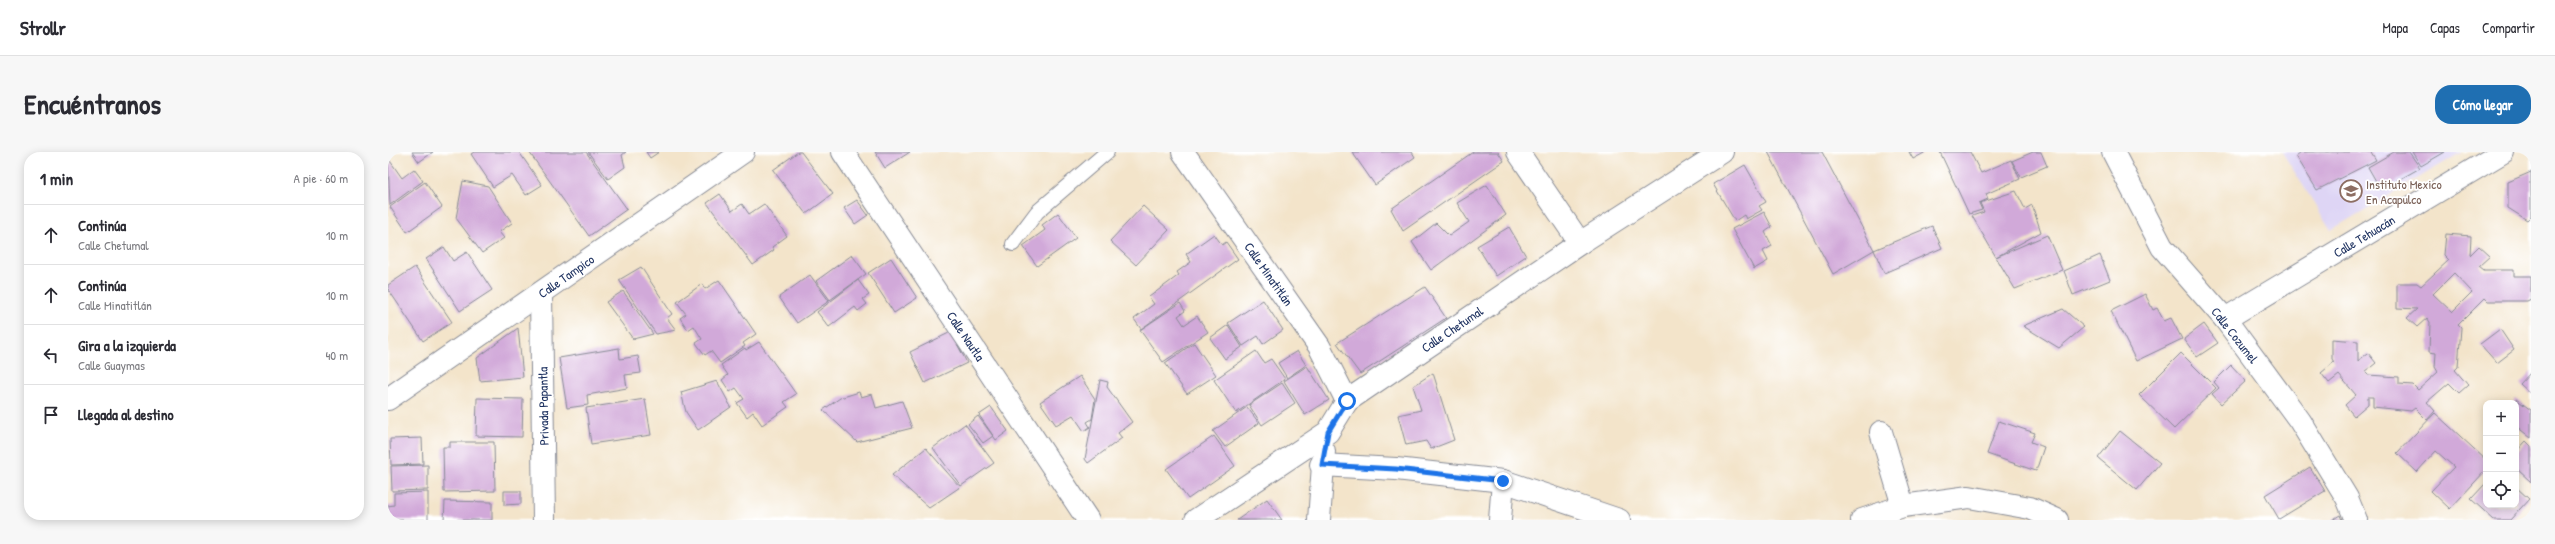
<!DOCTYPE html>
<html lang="es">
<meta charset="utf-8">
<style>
:root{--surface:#fff;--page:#f7f7f7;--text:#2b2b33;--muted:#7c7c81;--line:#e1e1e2;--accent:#1f6fb2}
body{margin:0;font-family:"Patrick Hand",sans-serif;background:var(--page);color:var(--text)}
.controls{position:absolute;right:12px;bottom:12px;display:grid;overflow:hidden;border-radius:8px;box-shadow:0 2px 10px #0003}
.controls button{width:36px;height:36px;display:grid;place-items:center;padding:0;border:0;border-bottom:1px solid var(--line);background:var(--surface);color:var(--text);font:20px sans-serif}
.stop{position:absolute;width:12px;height:12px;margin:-9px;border:3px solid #1a73e8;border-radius:50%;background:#fff}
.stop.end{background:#1a73e8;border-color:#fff;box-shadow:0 1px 4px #0008}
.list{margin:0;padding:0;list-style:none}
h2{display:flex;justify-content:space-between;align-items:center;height:52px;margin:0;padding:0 16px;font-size:17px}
h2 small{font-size:13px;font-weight:400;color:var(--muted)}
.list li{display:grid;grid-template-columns:26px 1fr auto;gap:12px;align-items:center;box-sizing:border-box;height:60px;padding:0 16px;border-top:1px solid var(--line)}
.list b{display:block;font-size:15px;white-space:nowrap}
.list p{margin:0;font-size:13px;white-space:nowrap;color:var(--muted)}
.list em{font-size:13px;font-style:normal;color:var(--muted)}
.icon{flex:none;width:22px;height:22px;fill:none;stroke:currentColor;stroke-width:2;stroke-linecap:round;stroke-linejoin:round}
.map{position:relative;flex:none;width:2143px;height:368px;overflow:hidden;border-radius:16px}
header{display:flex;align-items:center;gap:24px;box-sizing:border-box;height:56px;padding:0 20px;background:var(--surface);border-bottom:1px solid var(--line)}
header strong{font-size:19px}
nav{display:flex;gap:22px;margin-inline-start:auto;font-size:14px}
.intro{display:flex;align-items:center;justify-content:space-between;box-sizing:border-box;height:96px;padding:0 24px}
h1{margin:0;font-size:28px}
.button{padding:10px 18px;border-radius:16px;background:var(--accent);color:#fff;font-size:14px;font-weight:700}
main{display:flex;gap:24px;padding:0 24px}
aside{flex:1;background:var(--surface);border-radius:16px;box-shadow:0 2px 10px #0003}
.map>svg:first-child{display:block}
.built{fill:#ded5f5}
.building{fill:#d1a9d9;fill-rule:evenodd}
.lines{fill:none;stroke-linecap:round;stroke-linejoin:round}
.lane-casing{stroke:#878a94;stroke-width:16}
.street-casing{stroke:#878a94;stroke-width:24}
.lane{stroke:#fff;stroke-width:14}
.street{stroke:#fff;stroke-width:22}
.route{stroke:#1a73e8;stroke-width:5}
.labels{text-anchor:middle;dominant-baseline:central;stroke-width:3.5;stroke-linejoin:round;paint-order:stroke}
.education-label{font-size:13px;fill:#785e54;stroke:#fff;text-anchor:start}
.street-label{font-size:13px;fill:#1b2f5e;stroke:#fff}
</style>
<header>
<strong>Strollr</strong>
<nav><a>Mapa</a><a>Capas</a><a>Compartir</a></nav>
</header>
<div class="intro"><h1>Encuéntranos</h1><a class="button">Cómo llegar</a></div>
<main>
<aside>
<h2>1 min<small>A pie · 60 m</small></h2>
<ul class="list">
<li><svg class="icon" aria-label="ahead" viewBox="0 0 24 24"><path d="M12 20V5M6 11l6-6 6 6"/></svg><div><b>Continúa</b><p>Calle Chetumal</p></div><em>10 m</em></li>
<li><svg class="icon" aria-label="ahead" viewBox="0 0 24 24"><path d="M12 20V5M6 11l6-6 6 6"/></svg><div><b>Continúa</b><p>Calle Minatitlán</p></div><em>10 m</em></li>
<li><svg class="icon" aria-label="left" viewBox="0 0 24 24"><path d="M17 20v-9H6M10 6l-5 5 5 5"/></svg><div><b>Gira a la izquierda</b><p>Calle Guaymas</p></div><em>40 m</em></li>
<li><svg class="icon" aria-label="arrive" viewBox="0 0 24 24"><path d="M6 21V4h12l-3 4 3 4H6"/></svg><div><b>Llegada al destino</b></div></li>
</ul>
</aside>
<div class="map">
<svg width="2143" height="368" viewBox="0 0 2143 368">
<rect width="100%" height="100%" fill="#fff"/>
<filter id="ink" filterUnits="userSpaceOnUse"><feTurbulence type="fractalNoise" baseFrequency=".025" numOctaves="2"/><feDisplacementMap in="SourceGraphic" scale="8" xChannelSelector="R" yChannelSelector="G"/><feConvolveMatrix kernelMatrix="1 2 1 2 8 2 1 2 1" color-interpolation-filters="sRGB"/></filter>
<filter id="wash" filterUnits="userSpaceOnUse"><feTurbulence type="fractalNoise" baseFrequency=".012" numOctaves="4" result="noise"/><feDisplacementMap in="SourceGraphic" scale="16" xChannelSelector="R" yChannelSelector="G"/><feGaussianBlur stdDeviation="0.9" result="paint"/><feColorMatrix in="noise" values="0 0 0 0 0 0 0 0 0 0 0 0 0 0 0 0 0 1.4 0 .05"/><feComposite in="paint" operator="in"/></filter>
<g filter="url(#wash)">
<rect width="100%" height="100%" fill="#f3e4ca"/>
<path class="built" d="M1894 0H2074L1943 78Z"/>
<g id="blocks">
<g class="building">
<path d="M24 0H45L31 10Z"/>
<path d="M86 0H131L154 33 138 43 124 23 105 35 83 2Z"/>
<path d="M141 0H198L239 57 201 84Z"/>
<path d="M200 0H238L234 3 237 15 220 27Z"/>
<path d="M258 0H271L262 6Z"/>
<path d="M410 0H413L445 42 418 62 385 18Z"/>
<path d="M487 0H522L497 16Z"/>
<path d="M964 0H1024L1027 5 987 33Z"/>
<path d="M1085 0H1110L1116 9 1015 79 1003 57Z"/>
<path d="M1380 0H1434L1486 98 1445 122Z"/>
<path d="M1521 0H1538L1525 7Z"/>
<path d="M1552 0H1582L1593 21 1623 8 1632 27 1598 42 1600 47 1591 51 1594 58 1581 62Z"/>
<path d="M1645 0H1653L1659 14 1633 25 1624 9Z"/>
<path d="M1913 0H1983L1988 8 1929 38 1908 4Z"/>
<path d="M2006 0H2021L2032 16 1993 38 1980 15Z"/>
<path d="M2024 0H2057L2033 14Z"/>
<path d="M0 6 14 26 26 17 35 29 2 53Z"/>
<path d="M1357 13 1378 50 1371 54 1374 58 1358 67 1356 63 1347 69 1325 32Z"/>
<path d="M2143 20V64L2139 68 2120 56V30Z"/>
<path d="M75 29 100 34 124 71 111 80 116 86 94 101 68 66Z"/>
<path d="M37 30 54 55 19 80 2 55Z"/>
<path d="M1099 33 1118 63 1043 118 1024 90 1048 71 1061 84 1081 70 1069 51Z"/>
<path d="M1628 39 1637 57 1644 53 1653 80 1608 105 1659 83 1674 118 1627 137 1608 105 1584 64 1596 60 1592 51Z"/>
<path d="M332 42 344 59 354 52 361 62 376 52 399 84 384 95 386 98 365 113 319 51Z"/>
<path d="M469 48 480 63 467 72 456 56Z"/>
<path d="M755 54 781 78 748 113 722 89Z"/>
<path d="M1376 60 1384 75 1377 80 1384 94 1375 99 1380 109 1366 117 1344 77Z"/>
<path d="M670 61 688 86 649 114 635 94 657 78 654 73Z"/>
<path d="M1544 74 1554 96 1496 121 1486 98Z"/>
<path d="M1121 75 1138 104 1108 124 1089 94Z"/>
<path d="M826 82 834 93 838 90 850 107 753 177 746 167 766 152 761 145 791 123 789 120 803 110 798 102Z"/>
<path d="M2058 82 2083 84 2082 103 2091 94 2102 104 2091 114 2096 118H2126V124H2143V147L2139 149H2100L2097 146 2070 173 2073 176 2070 215 2067 218 2080 233 2071 241 2061 231 2039 250 2047 259 2039 268 2027 256 2023 259 1985 255V245H1980V252L1966 264 1957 253 1968 243 1951 223 1941 231 1933 221 1946 210 1944 207V187L1970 189V209L1980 201 1988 211 1977 220 1980 223 2011 225V232L2025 233 2030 238 2050 220 2047 215 2048 201 2041 200 2042 170 2039 166 2029 175 2019 166 2029 157 2009 156V131H2029L2033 134 2061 108 2056 103ZM2066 121 2084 140 2064 160 2045 142Z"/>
<path d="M56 95 65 109 79 100 104 138 72 159 38 107Z"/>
<path d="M464 103 478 122 442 148 428 129Z"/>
<path d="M1712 103 1722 128 1685 143 1676 119Z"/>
<path d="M503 106 529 146 506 161 480 121Z"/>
<path d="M27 115 64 170 35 189 0 137V133Z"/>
<path d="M253 115 284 162 279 166 288 178 268 182 231 128Z"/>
<path d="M422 123 441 149 409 171 391 145Z"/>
<path d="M331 128 368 182 355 191 357 194 332 211 323 199 317 203 308 191 314 187 306 174 300 178 292 166 298 162 289 150 314 132 317 137Z"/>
<path d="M470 128 481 143 475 147 479 152 470 159 467 155 441 175 429 160Z"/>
<path d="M1037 135 1058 166 972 222 949 191Z"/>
<path d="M235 139 265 182 245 187 218 150Z"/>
<path d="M1757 142 1765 158 1769 156 1776 169 1783 166 1794 187 1748 209 1723 159Z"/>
<path d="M875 148 895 178 875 192 870 184 855 194 840 171Z"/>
<path d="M792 151 797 159 790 164 796 173 809 164 820 180 775 210 752 178Z"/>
<path d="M1675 157 1696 175 1671 196 1635 174Z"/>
<path d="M1816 172 1830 191 1809 205 1796 187Z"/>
<path d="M840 173 854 195 837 207 822 186Z"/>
<path d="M130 176 135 225 92 229 89 206Z"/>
<path d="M2112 177 2126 198 2109 211 2092 192Z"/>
<path d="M563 180 579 211 537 231 522 200Z"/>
<path d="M371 190 408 242 396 250 400 255 374 273 365 260 359 265 349 251 356 247 348 236 342 240 334 228 340 223 333 213 357 196 358 198Z"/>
<path d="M806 191 828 223 799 242 777 211Z"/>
<path d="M231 196 232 207 250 204 253 221 237 223 239 236 199 243 200 253 179 256 171 206Z"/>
<path d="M868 199 876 211 883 207 897 227 848 261 826 228Z"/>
<path d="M909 199 918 213 899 226 890 211Z"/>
<path d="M1793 201 1828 236 1786 277 1751 243Z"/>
<path d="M1843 213 1858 229 1833 252 1824 242 1831 236 1826 230Z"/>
<path d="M919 214 941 248 917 263 896 229Z"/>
<path d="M2143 220V242L2132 232Z"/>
<path d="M1045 221 1066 288 1043 297 1038 289 1018 293 1010 263 1033 258 1025 234Z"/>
<path d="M692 224 707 247 704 267 699 270 702 275 696 279 685 263 668 273 652 250Z"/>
<path d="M712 228 720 230 719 235 744 270 730 281 734 286 700 311 697 307Z"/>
<path d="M329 229 343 255 310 278 298 260 293 240Z"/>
<path d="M894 231 907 251 874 273 861 253Z"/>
<path d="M471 240 473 245 484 242 488 256 514 249 524 276 469 290 435 258 452 246Z"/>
<path d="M89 246 135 247 134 285 88 284Z"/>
<path d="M257 247 263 283 203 292 198 256Z"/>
<path d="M2128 247 2143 258V286L2128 274V251H2125Z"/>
<path d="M603 255 620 279 608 288 591 263Z"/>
<path d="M859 255 871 271 837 295 825 279Z"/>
<path d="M2047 261 2098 308V318L2062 357 2043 339 2066 315 2048 299 2029 320 2009 301Z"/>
<path d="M590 264 605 284 595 291 580 272Z"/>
<path d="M1611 269 1647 281 1643 290 1656 295 1648 319 1599 302Z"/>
<path d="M577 272 606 311 573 334 545 296Z"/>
<path d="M1732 279 1772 311 1749 338 1710 306Z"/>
<path d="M826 284 847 314 800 347 778 317Z"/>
<path d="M34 286 35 312 3 313 2 287Z"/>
<path d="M2138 289 2143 294V330L2128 316V300Z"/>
<path d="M62 290H106L107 339 56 340 55 295H62Z"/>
<path d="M538 296 572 335 541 356 504 323Z"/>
<path d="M40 313V338L4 339 3 314Z"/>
<path d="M1922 315 1937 339 1891 367 1877 343Z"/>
<path d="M2098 331V353H2128V335L2141 347 2122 368H2106L2083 347Z"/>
<path d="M116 339H133V352L116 353Z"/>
<path d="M40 340V368H0V354L6 353V341Z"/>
<path d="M879 347 894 368H849Z"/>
<path d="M57 349 104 350V368H56Z"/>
<path d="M1952 363 1954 368H1944Z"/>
</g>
</g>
</g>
<g filter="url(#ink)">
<use href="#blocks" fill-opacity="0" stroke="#878a94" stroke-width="1"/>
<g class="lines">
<g class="lane-casing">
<path id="lane" d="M625 92 649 60 719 0"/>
</g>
<g class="street-casing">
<g id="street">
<path d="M455 0 700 368"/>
<path d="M795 0 931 194 959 249"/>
<path d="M1130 0 1192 91"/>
<path d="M1725 0 1774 95 1837 167 1912 269 1959 346 1968 368"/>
<path d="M153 141 156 368"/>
<path d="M1837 167 2115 0"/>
<path d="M0 247 355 0"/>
<path d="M1493 280 1515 354"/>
<path d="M933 313 1008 317 1115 329 1231 368"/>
<path d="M808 368 940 280 959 249 1192 91 1334 0"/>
<path d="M931 368 936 299"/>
<path d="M1112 368 1115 329"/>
<path d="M1474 368 1515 354 1581 345 1642 356 1669 368"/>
</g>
</g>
<use href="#lane" class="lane"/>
<use href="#street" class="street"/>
</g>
</g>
<g class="lines" filter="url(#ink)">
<path class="route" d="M959 249 940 280 934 313 1008 317 1115 329"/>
</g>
<defs>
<g id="school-ring" transform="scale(1.15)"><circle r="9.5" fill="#fff" stroke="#8d6e63" stroke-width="1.5"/><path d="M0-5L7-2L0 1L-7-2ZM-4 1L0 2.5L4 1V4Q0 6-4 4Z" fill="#8d6e63"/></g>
</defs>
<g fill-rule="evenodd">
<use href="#school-ring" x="1963" y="39"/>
</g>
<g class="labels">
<g class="education-label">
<text x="1978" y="32">Instituto Mexico<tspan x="1978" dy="15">En Acapulco</tspan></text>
</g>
<g class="street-label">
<text transform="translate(1976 84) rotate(-31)">Calle Tehuacán</text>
<text transform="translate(881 122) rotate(55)">Calle Minatitlán</text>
<text transform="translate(178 124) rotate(-35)">Calle Tampico</text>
<text transform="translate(1064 177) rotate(-34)">Calle Chetumal</text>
<text transform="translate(1847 183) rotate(52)">Calle Cozumel</text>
<text transform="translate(578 184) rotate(56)">Calle Nautla</text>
<text transform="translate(155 254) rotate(-91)">Privada Papantla</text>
</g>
</g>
</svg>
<div class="controls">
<button>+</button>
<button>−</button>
<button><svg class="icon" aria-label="locate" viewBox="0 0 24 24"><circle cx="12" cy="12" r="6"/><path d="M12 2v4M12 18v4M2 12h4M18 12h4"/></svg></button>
</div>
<div class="stop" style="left:959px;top:249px"></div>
<div class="stop end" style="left:1115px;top:329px"></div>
</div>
</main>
